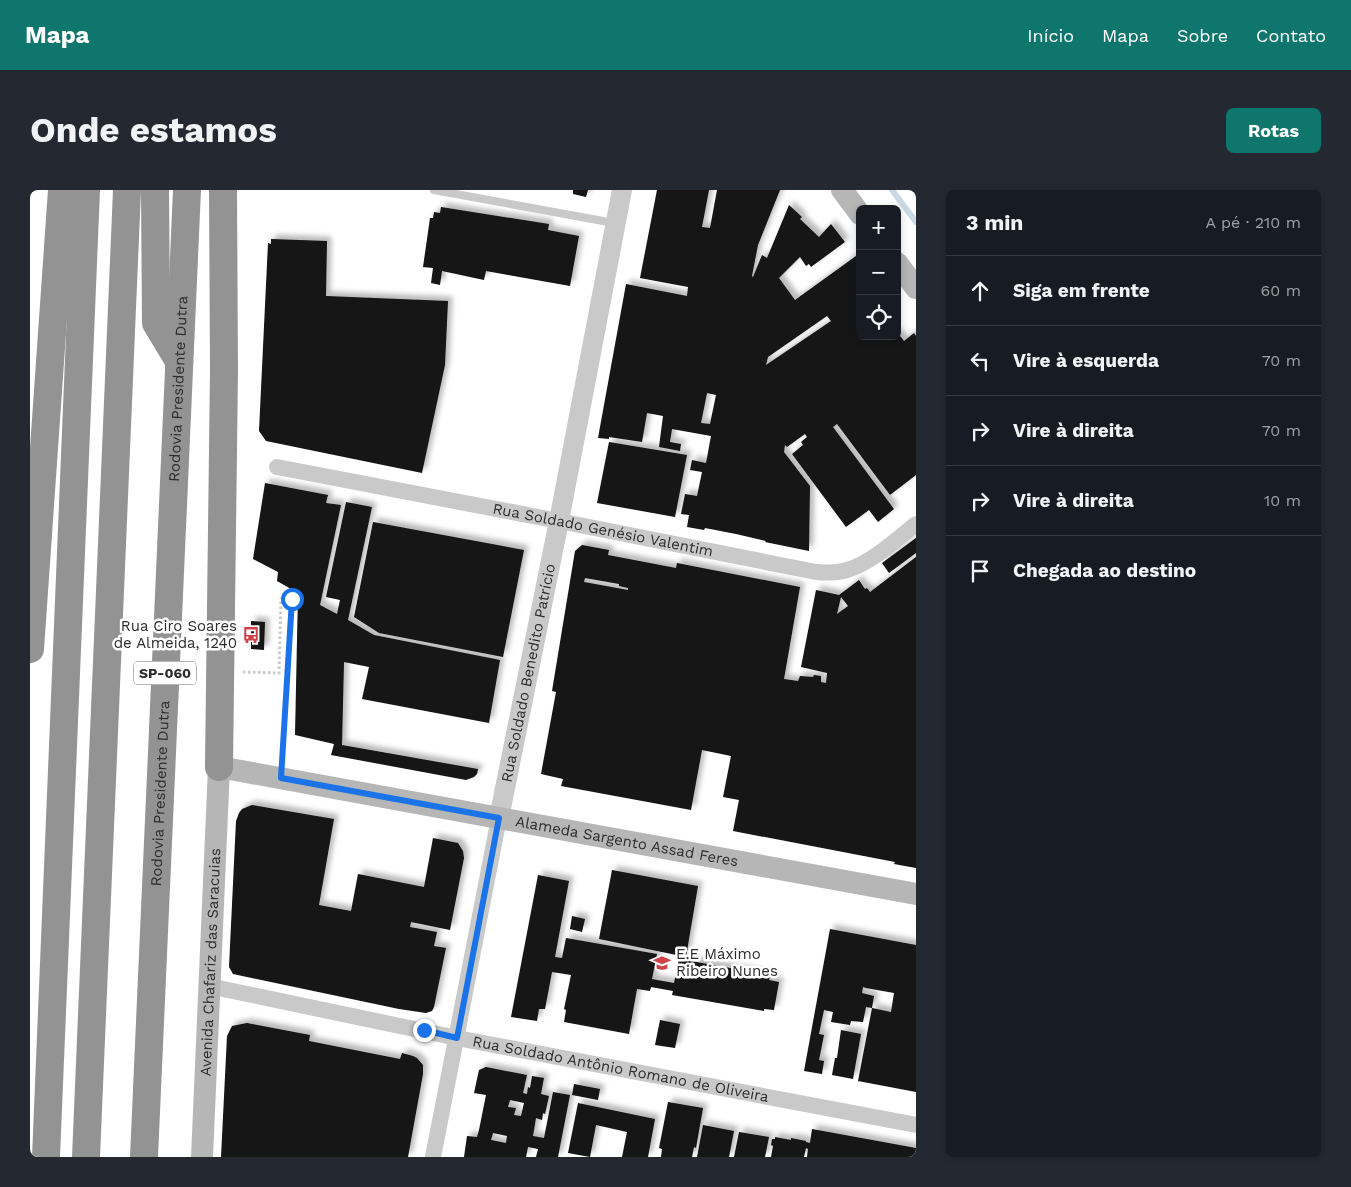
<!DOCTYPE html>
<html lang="pt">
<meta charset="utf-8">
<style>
:root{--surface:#171b24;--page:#242831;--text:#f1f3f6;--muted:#9ea1a6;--line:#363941;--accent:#0f766e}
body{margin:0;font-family:"Work Sans",sans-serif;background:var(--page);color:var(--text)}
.controls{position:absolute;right:15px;top:15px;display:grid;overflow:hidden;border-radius:8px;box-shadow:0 2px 8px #0003}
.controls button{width:45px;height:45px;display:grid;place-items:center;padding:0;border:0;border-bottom:1px solid var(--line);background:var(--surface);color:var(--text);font:25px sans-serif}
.stop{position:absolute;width:15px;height:15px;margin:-11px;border:4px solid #1a73e8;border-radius:50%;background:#fff}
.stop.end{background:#1a73e8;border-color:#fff;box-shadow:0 1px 5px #0008}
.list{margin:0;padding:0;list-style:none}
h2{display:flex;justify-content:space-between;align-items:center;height:65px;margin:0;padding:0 20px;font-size:21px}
h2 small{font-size:16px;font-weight:400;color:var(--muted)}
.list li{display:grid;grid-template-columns:32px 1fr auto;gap:15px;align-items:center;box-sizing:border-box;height:70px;padding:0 20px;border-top:1px solid var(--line)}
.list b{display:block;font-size:19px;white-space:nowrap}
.list em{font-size:16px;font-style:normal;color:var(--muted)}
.icon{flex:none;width:28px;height:28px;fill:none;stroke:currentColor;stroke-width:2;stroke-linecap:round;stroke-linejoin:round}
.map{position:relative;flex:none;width:886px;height:967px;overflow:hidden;border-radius:8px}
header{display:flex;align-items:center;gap:30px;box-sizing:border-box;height:70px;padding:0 25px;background:var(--accent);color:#fff}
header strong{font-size:24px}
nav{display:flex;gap:28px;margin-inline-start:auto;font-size:18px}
.intro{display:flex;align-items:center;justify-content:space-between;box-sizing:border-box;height:120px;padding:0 30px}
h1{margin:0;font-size:35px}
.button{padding:12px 22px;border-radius:8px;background:var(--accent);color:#fff;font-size:18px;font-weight:700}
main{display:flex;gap:30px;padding:0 30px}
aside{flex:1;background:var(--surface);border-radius:8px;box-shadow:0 2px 8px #0003}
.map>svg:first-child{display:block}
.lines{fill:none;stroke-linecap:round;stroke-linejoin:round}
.stream{stroke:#c9dae6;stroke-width:6}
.building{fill:#131313;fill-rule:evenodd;filter:url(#shadow)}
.path{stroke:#c9c9c9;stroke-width:3;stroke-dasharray:2.5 2.5;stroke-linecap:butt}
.service{stroke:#c9c9c9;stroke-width:8}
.minor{stroke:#c9c9c9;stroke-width:16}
.tertiary{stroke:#c9c9c9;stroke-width:20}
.secondary{stroke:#b6b6b6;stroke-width:22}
.motorway{stroke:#939393;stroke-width:28}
.route{stroke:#1a73e8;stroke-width:6}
.labels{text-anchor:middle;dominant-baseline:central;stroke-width:5;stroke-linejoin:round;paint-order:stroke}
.shield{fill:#fff;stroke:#6b6b6b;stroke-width:1}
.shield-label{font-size:14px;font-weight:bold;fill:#2c2c2c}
.street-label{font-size:15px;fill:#2c2c2c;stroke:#fff}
.poi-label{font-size:15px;fill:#2c2c2c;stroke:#fff;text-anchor:end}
</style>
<header>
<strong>Mapa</strong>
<nav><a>Início</a><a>Mapa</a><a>Sobre</a><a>Contato</a></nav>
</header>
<div class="intro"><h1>Onde estamos</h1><a class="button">Rotas</a></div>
<main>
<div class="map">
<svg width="886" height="967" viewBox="0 0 886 967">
<defs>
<filter id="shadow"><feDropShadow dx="4.5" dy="-4.5" stdDeviation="2.5" flood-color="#0004"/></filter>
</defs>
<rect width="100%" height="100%" fill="#fff"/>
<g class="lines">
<path class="stream" d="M862 0 886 32"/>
</g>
<g class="building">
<path d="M543 0H558L556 7 543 4Z"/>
<path d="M627 0H679L672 37 680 38 687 0H750L728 55 722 86 723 87 732 65 737 68 759 15 772 27 770 29 789 47 801 34 815 52 781 77 779 74 776 76 770 67 749 88 765 110 826 66 830 72V146H867V142L874 151 884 143 886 146V285L860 305 807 234 803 237 864 319 848 332 839 320 816 337 762 264 773 255 771 252 777 247 775 244 757 257 755 255 754 262 780 296 779 361 735 352 736 351 706 344 675 338 674 340 657 337 659 325 651 324 655 304 667 306 672 282 660 280 662 270 676 273 681 246 642 239 640 252 651 254 650 261 629 257 633 226 617 223 612 252 579 247V249L568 248 596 94 657 106 658 97 610 88ZM797 126 801 131 736 175 738 167ZM677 203 686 205 680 234 671 233Z"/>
<path d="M411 17 519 34 518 40 549 46 540 96 456 81 454 90 412 81 410 95 401 93 403 78 393 77 400 28H403L404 22 410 23Z"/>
<path d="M241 49 297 51 296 106 418 111 415 175 392 283 236 251 229 241 238 53 241 54Z"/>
<path d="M579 252 657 265 645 327 567 313Z"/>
<path d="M235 293 298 305 296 313 311 315 290 415 307 424 310 410 296 407 316 312 342 317 318 430 344 445 470 470 459 533 332 509 339 477 314 472 312 555 448 579 447 584 444 587 436 590 301 565 304 554 265 545 268 403 247 391 248 382 223 369Z"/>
<path d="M343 332 494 360 473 467 349 443 324 427Z"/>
<path d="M886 348V363L859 383 852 373Z"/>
<path d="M552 355 579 360 578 365 646 378 647 373 770 397 754 489 768 491 770 486 783 487 784 485 791 486V492L796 493 797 483 771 477 786 400 809 405 829 390 835 399 837 398 840 402 886 367V678L864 674 865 672 703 641 709 610 693 607 701 566 672 560 661 620 531 596 533 589 511 584 526 502 522 501 545 361ZM555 388 589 394V396L598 398V400L554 392ZM811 407 818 416 807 424Z"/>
<path d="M221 431 235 432 234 460 221 459Z"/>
<path d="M222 615 304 629 289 715 321 721 328 684 394 697 403 648 428 653 433 661 434 668 420 740 381 732 380 737 407 742 404 756 416 758 404 817 402 821 396 823 369 819 203 784 199 777 206 631 209 623 212 619Z"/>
<path d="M582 680 668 696 656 767 569 749Z"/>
<path d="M508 685 539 691 525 767 532 768 536 748 627 764 622 789 644 793 649 769 740 785 739 790 749 792 744 820 734 819V821L642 805 643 801 621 797 620 801 607 799 599 844 534 832 536 820 534 819 541 785 522 782 515 819H509L507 831 481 827Z"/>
<path d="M542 726 555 729 552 742 540 739Z"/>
<path d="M800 739 886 755V902L828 891 842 818 861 822 864 803 836 798 833 797 832 803 844 806 842 818 836 817 833 832 821 831 820 835 801 832 803 822 794 820 789 844 794 845 789 870 794 871 792 884 774 881Z"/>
<path d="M630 830 650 834 645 858 625 855Z"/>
<path d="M217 833 280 845 279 851 370 869 372 863 383 866 387 868 393 875V884L378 967H191L197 846 202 836Z"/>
<path d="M811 840 831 844 823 889 802 885 805 868H807Z"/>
<path d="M456 877 497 885 493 903 497 904 498 897 500 898 502 886 514 888 511 904 519 906 515 924 513 923 512 930 506 928 503 946 514 948 523 902 540 905 528 967H506L508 959 498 957 496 967H434L437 946 447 947 449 940 456 905 444 903 449 880ZM480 910 494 913 491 926 484 925 486 918 478 917ZM463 943 477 946 476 953 461 950Z"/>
<path d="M544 894 570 899 568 910 542 905Z"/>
<path d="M638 912 673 918 666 958 664 957 662 967H631L632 959 629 958Z"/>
<path d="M548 913 625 929 618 967H592L597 942 566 935 560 967 538 963Z"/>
<path d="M673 935 704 941 699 967H667Z"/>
<path d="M782 939 886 958V967H777L778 959 776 958 774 967H741L743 956 741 955 742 949H745V947L761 950V948L776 951V952L780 953Z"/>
<path d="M709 942 739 947 735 967H704Z"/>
</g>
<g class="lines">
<path class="path" d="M213 482 249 483 251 409H262L252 567"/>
<path class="service" d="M404 0 584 33"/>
<g class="minor">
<path id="s1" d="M247 277 529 331 786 382C796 383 807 383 817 380 840 374 867 349 886 334"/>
<path id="s2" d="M179 796 427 848 886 935"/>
<path d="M403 967 469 628"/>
</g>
<path class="tertiary" id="s3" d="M469 628 529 331 592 0"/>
<g class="secondary">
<path d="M812 0 830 24"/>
<path d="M867 73 886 98"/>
<path id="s4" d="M172 967 189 577 886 704"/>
</g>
<g class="motorway">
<path d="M125 0 126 133 149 171"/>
<path d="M0 459 32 0"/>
<path d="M189 577 194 180 193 0"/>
<path d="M16 967 56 0"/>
<path d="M56 967 97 0"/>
<path id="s5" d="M114 967 157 0"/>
</g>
</g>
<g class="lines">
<path class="route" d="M262 409 251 588 469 628 427 848 394 840"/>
</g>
<defs>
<g id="bus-bare" transform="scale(1.35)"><path d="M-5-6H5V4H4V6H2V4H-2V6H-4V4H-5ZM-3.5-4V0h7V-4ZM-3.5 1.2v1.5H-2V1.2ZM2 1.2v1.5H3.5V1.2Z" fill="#ce4249" stroke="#fff" stroke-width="2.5" paint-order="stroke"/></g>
<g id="school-bare" transform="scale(1.35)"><path d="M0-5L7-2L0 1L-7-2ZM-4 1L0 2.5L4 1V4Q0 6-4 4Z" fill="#ce4249" stroke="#fff" stroke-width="2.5" paint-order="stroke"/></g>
</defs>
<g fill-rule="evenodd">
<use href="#bus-bare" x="221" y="445"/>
<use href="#school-bare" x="632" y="773"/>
</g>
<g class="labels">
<rect class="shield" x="104" y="471.5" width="62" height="23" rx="4"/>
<g class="shield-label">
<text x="135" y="483">SP-060</text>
</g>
<g class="street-label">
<text stroke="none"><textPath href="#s5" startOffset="769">Rodovia Presidente Dutra</textPath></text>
<text stroke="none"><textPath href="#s1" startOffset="332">Rua Soldado Genésio Valentim</textPath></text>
<text stroke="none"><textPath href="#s3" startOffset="148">Rua Soldado Benedito Patrício</textPath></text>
<text stroke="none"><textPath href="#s5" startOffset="364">Rodovia Presidente Dutra</textPath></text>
<text stroke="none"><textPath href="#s4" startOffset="805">Alameda Sargento Assad Feres</textPath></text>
<text stroke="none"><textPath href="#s4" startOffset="195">Avenida Chafariz das Saracuias</textPath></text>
<text stroke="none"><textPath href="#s2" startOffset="420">Rua Soldado Antônio Romano de Oliveira</textPath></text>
</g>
<g class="poi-label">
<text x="207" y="436">Rua Ciro Soares<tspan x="207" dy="17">de Almeida, 1240</tspan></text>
<text x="646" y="764" text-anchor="start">E.E Máximo<tspan x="646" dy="17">Ribeiro Nunes</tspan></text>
</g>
</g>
</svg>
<div class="controls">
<button>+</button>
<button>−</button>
<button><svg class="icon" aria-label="locate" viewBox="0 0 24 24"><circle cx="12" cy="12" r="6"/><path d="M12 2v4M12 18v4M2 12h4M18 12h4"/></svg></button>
</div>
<div class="stop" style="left:262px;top:409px"></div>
<div class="stop end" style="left:394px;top:840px"></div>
</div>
<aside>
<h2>3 min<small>A pé · 210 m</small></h2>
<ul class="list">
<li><svg class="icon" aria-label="ahead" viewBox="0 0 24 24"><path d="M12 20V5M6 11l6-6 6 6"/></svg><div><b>Siga em frente</b></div><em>60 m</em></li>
<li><svg class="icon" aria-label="left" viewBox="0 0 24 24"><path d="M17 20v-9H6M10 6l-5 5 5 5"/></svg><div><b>Vire à esquerda</b></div><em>70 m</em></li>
<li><svg class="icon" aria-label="right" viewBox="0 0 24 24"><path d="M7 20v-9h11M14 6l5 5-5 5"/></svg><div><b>Vire à direita</b></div><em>70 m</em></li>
<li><svg class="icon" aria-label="right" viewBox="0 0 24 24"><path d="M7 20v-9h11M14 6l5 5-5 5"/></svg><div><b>Vire à direita</b></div><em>10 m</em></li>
<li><svg class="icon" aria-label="arrive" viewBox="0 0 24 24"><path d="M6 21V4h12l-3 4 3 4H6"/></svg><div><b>Chegada ao destino</b></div></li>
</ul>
</aside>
</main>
